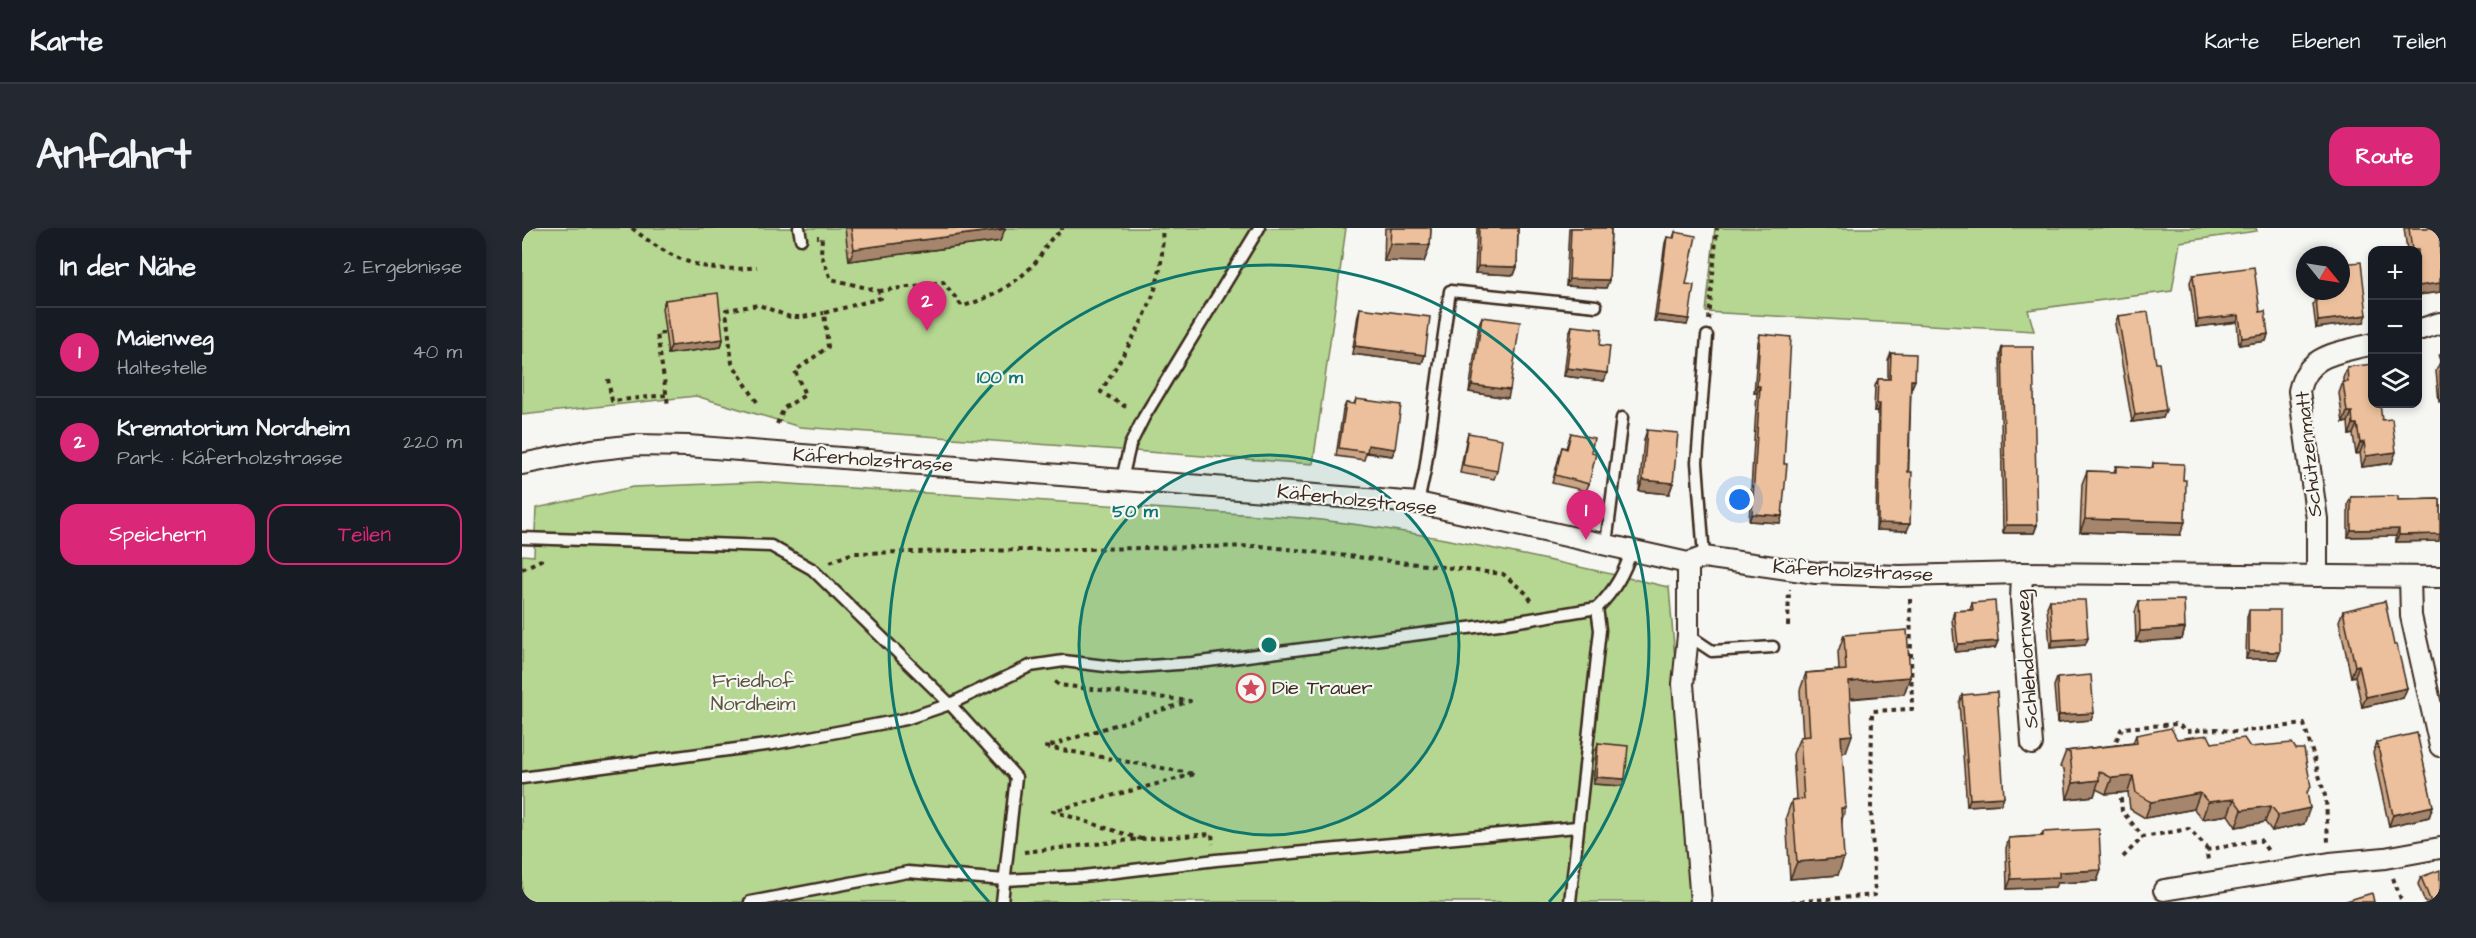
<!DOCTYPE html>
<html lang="de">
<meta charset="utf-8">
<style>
:root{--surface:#171b24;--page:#242831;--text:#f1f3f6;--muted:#9ea1a6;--line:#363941;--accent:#db2777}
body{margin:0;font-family:"Architects Daughter",sans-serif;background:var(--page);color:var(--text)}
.controls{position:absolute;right:18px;top:18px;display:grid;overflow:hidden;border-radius:12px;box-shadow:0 3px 9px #0003}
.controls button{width:54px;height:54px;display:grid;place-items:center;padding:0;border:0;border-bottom:2px solid var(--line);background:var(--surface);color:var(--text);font:30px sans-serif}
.compass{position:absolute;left:1774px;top:18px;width:54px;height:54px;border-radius:50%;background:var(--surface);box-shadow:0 3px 9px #0003;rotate:120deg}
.you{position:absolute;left:1218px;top:272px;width:21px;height:21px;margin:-15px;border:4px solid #fff;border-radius:50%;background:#1a73e8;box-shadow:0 0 0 9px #1a73e833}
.badge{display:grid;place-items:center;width:39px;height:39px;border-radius:50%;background:var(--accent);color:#fff;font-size:20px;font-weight:700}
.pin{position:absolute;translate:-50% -50px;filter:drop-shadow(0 2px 3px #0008)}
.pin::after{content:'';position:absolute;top:32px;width:21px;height:18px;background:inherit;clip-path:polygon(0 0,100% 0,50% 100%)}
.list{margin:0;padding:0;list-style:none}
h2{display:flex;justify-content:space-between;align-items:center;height:78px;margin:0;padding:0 24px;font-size:26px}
h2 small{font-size:20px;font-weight:400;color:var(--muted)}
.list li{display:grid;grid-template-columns:39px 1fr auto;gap:18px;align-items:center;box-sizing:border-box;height:90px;padding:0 24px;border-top:2px solid var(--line)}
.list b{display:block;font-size:22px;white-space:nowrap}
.list p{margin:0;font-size:20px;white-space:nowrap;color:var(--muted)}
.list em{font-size:20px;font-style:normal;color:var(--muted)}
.actions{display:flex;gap:12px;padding:18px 24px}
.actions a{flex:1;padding:14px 0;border:2px solid var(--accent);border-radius:18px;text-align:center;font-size:21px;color:var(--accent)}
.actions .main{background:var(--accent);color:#fff}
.icon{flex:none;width:33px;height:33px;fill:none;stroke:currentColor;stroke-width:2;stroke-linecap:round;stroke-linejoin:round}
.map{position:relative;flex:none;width:1918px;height:674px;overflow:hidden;border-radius:18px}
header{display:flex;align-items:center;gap:36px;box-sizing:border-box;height:84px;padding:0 30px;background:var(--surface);border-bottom:2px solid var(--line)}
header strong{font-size:28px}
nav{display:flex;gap:33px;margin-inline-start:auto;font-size:21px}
.intro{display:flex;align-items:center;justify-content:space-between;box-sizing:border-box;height:144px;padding:0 36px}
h1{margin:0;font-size:42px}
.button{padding:15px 27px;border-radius:18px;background:var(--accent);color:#fff;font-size:21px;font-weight:700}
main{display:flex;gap:36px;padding:0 36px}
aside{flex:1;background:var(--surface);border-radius:18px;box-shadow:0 3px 9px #0003}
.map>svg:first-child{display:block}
.green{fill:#b5d791;stroke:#788058;stroke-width:1.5}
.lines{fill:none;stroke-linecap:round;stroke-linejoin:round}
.lane-casing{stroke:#3b2a1e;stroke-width:15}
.street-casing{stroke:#3b2a1e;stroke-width:24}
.path{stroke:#3b2a1e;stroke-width:4;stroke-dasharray:4.5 4.5;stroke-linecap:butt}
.lane{stroke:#f6f6f2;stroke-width:10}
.street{stroke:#f6f6f2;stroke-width:20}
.wall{fill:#cba586;stroke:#3b2a1e;stroke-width:1.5}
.shaded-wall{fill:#a5866d;stroke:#3b2a1e;stroke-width:1.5}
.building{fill:#ecc09c;stroke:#3b2a1e;stroke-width:1.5}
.ring{fill:none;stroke:#0f766e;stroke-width:3}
.labels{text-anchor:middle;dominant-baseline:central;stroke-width:4.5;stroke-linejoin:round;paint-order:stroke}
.street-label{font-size:20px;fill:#3b2a1e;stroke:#f6f6f2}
.park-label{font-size:20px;fill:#5a553b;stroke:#f6f6f2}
.poi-label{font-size:20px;fill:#3b2a1e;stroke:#f6f6f2;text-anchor:start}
.centre{fill:#0f766e;stroke:#f6f6f2;stroke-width:3}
.ring-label{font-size:18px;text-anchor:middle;font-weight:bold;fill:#0f766e;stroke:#f6f6f2;stroke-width:4.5;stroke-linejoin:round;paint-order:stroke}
</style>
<header>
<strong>Karte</strong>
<nav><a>Karte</a><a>Ebenen</a><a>Teilen</a></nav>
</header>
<div class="intro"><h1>Anfahrt</h1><a class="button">Route</a></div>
<main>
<aside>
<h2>In der Nähe<small>2 Ergebnisse</small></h2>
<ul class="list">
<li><span class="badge">1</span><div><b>Maienweg</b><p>Haltestelle</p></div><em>40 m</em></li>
<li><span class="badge">2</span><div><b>Krematorium Nordheim</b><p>Park · Käferholzstrasse</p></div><em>220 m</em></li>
</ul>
<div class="actions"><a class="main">Speichern</a><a>Teilen</a></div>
</aside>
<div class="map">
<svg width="1918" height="674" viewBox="0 0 1918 674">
<rect width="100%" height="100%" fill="#f6f6f2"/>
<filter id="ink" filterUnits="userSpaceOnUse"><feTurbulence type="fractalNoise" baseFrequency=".0167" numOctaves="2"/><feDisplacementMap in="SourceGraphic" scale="12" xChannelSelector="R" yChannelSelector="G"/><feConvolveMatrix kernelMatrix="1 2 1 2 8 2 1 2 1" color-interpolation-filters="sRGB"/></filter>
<g filter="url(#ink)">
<g class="green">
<path d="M0 0H824L791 236 278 199 174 168 0 187Z"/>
<path d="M1193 0H1734L1735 3 1658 14 1650 63 1506 82 1512 103 1184 84Z"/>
<path d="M238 254 781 290C905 303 1025 332 1147 359L1173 674H0V327L12 328 14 280 111 259Z"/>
</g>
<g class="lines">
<g class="lane-casing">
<g id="lane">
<path d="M277 0 279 11"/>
<path d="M600 251 608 217 622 189 737 0"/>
<path d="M896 275 903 242 928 63 1074 78"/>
<path d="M0 310 249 318 290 341 428 476 494 549 480 674"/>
<path d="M1084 316 1100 190"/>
<path d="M1182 329 1175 234 1185 108"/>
<path d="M1075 380C1093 362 1102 345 1110 322"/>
<path d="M1166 407 1190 423 1251 419"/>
<path d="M0 550 251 516 384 491 428 476 508 438 542 433 600 440 670 435 985 395 1075 380 1078 402 1048 674"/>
<path d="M228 674 386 644 483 652 561 648 694 632 1055 599"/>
</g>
</g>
<g class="street-casing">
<g id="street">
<path d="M1896 102 1918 95"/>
<path d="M0 236 70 222 114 217 166 218 896 275 1166 335 1182 329 1294 345 1378 348 1500 345 1918 349"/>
<path d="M1166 335V407L1161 456 1179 674"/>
<path d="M1500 345 1499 372 1510 516"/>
<path d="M1795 348V291L1777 163C1785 125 1818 125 1850 116"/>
<path d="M1888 349 1889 388 1918 518"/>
<path d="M1642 662 1808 635 1863 630 1918 620"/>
</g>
</g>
<g class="path">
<path d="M110 0C150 33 183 46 235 39"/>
<path d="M357 63 421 54 440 78C466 72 495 55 513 35 523 24 525 9 540 4V0"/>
<path d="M1187 92 1195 0"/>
<path d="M142 105 135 106 146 177"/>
<path d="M86 151 90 173 145 167"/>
<path d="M235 174 210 135 204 82 237 77 268 89H281L302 85"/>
<path d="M604 179 579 164C610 110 645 66 640 0"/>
<path d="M255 196 262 180 283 167 273 143 306 119 302 85 359 70 357 63 309 51 299 26 300 9H295"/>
<path d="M308 334 331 325 739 318 981 346 1005 366 1011 375"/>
<path d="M0 341 19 332 20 327"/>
<path d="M1266 398 1267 361"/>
<path d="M1594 521 1593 515 1600 500 1655 496 1665 503 1694 501 1715 504 1782 496 1804 571 1806 614"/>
<path d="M1598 561 1600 583 1621 609 1667 601 1684 619 1686 632"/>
<path d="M619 611 690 606 691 616"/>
<path d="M1684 622 1738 612 1747 624"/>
<path d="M502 624 619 611 531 583 673 546 524 519 668 473 537 457 532 453"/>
<path d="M1601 629 1621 609"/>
<path d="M1871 650 1880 674"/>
<path d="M1269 674 1353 667 1349 582 1350 483 1390 481 1388 370"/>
</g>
<use href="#lane" class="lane"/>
<use href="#street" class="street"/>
</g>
<g class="wall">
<path d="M323 0H483L478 13 327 33Z"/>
<path d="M863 0H909L908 17 902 34 862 33Z"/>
<path d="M955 0H996L995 39 992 47 953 45Z"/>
<path d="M1047 0H1089L1087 52 1084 60 1044 58Z"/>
<path d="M1882 0H1918V64L1896 67V22H1885Z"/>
<path d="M1153 4 1164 56 1165 97 1132 93 1143 15 1145 9 1151 10Z"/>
<path d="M1671 47 1738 84 1746 106 1744 113 1717 117 1715 94 1674 99 1668 54Z"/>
<path d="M1806 63H1819L1842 94 1794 100 1791 76 1794 69 1805 67Z"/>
<path d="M143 72 201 111 199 119 146 126 140 80Z"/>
<path d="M838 80 903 127 900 135 830 126 836 87Z"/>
<path d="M1596 88 1641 190 1610 194 1593 96Z"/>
<path d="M960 89 986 170 947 164 957 96Z"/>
<path d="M1050 98 1078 117 1085 145 1082 153 1042 148 1047 105Z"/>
<path d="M1238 106 1262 236 1260 288 1258 295 1227 293 1235 165H1232L1236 114Z"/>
<path d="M1480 119 1515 297 1512 305H1481L1478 127Z"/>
<path d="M1369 125 1393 152 1390 159H1389L1385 303 1354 302 1356 183H1352L1353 158 1356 151H1366V132Z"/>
<path d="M1918 126V174H1917L1914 143 1918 134 1917 128Z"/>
<path d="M1825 139 1860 192 1870 235 1840 239 1838 225 1834 226 1831 206 1827 207 1826 194 1821 195 1817 165 1821 154V150Z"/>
<path d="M834 171 873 221 870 228 844 225 842 232 814 228 821 182 824 175 832 176Z"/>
<path d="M1125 202 1151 255 1147 266 1117 263 1122 212Z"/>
<path d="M946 205 975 243 972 251 938 245 944 213Z"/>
<path d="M1049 205 1069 224 1067 256 1064 263 1030 255 1040 219 1044 220Z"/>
<path d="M1631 235 1658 307 1558 304 1560 256 1565 243 1592 244 1594 238 1630 240Z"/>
<path d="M1829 269 1876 272 1918 271V310L1917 313 1874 314V308L1826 309V276Z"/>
<path d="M1528 372 1566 410 1563 417 1528 420 1525 379Z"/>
<path d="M1617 373 1663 400 1660 411 1614 414 1613 384Z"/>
<path d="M1450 375 1476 413 1473 420 1433 424 1430 391 1432 383 1448 382Z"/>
<path d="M1727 382 1758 424 1755 431H1724L1725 389Z"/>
<path d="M1821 383 1872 417 1885 460 1881 470 1840 479 1833 448 1829 449 1817 393Z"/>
<path d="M1322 407 1388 449 1382 466 1328 471 1324 524H1320V592L1316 647 1268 651 1264 589 1270 572 1274 571 1271 526 1278 509H1281L1278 462 1284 445 1317 442 1316 424Z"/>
<path d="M1535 450 1569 492 1535 495 1532 458Z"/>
<path d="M1440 467 1482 569 1479 576 1445 578 1437 475Z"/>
<path d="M1614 507 1655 511 1728 519 1786 569 1782 596 1750 603 1743 594 1714 599 1706 587 1680 591 1672 581 1623 590 1608 581 1606 564 1584 566 1574 561 1572 568 1545 571 1542 541 1538 539 1544 523 1611 515Z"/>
<path d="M1855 514 1911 578 1907 589 1867 598 1851 525Z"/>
<path d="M1076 515 1101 558 1071 556 1074 523Z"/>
<path d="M1521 604 1579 642 1575 653 1535 655 1533 659 1485 661 1484 620 1487 610 1519 608Z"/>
<path d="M1899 649 1918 674H1903L1896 656Z"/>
</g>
<g class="shaded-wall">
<path d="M483 1 478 13 327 33 332 21Z"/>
<path d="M868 16 908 17 902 34 862 33Z"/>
<path d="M956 38 995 39 992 47 953 45Z"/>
<path d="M1047 51 1087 52 1084 60 1044 58Z"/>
<path d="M1918 55V64L1896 67V58Z"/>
<path d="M1135 87 1167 91 1165 97 1132 93Z"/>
<path d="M1717 87 1715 94 1674 99 1676 92Z"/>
<path d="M1845 87 1842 94 1794 100 1796 93Z"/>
<path d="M1746 106 1744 113 1717 117 1720 110Z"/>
<path d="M201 111 199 119 146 126 149 118Z"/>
<path d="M833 118 903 127 900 135 830 126Z"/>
<path d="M1045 140 1085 145 1082 153 1042 148Z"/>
<path d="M1389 152H1393L1390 159H1386Z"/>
<path d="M950 157 988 162 986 170 947 164Z"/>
<path d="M1235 158H1238L1235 165H1232Z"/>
<path d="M1355 176H1358L1356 183H1352Z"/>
<path d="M1644 182 1641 190 1610 194 1613 187Z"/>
<path d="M1825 184H1830L1826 194 1821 195Z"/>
<path d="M1831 196H1835L1831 206 1827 207Z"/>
<path d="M1842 214 1838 225 1834 226 1838 215Z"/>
<path d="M846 217 873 221 870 228 843 224Z"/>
<path d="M1874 224 1870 235 1840 239 1844 228Z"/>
<path d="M1121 252 1151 255 1147 266 1117 263Z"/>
<path d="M1230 286 1260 288 1258 295 1227 293Z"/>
<path d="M1563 291 1663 294 1658 307 1558 304Z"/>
<path d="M1356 295 1388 296 1385 303 1354 302Z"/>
<path d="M1484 297H1515L1512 305H1481Z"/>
<path d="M1877 301 1874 308 1826 309 1829 302Z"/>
<path d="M1918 306 1917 313 1874 314 1877 307Z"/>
<path d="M1663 400 1660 411 1614 414 1618 403Z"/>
<path d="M1566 410 1563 417 1528 420 1531 412Z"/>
<path d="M1476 413 1473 420 1433 424 1436 416Z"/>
<path d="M1727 423 1758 424 1755 431H1724Z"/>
<path d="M1837 437 1833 448 1829 449 1833 438Z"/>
<path d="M1388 449 1382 466 1320 471 1327 454Z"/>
<path d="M1885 460 1881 470 1840 479 1844 469Z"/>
<path d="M1572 485 1569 492 1535 495 1537 487Z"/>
<path d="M1330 507 1324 524 1313 525 1319 508Z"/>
<path d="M1611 548 1606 564 1584 566 1590 550Z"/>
<path d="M1074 549 1103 551 1101 558 1071 556Z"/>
<path d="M1577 552 1572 568 1545 571 1551 555Z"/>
<path d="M1678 565 1672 581 1623 590 1629 574Z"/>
<path d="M1482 569 1479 576 1445 578 1448 571Z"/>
<path d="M1712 571 1706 587 1680 591 1686 574Z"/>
<path d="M1749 578 1743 594 1714 599 1720 582Z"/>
<path d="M1911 578 1907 589 1867 598 1871 587Z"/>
<path d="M1319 580H1324L1318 597Z"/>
<path d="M1788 580 1782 596 1750 603 1756 587Z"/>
<path d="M1322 630 1316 647 1268 651 1275 634Z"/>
<path d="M1579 642 1575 653 1535 655 1533 659 1485 661 1489 651 1537 644Z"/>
</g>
<g class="building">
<path d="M329 0H483V1L332 21Z"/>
<path d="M869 0H909L908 17 868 16Z"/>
<path d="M957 0H996L995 39 956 38Z"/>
<path d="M1049 0H1089L1087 52 1047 51Z"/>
<path d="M1887 0H1918V55L1896 58V22H1890Z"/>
<path d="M1153 4 1174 8 1164 56 1172 57 1167 91 1135 87 1145 9 1152 10Z"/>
<path d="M1839 34 1845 87 1796 93 1794 69 1806 67V64L1819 63V36Z"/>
<path d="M1732 39 1738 84 1743 83 1746 106 1720 110 1717 87 1676 92 1671 47Z"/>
<path d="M196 65 201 111 149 118 143 72Z"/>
<path d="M838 80 908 89 903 127 833 118Z"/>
<path d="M1626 84 1634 135H1637L1644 182 1613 187 1596 88Z"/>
<path d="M960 89 998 94 988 162 950 157Z"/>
<path d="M1050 98 1080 101 1078 117 1088 118 1085 145 1045 140Z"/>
<path d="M1238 106 1269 109 1262 236H1265L1260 288 1230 286 1238 158H1235Z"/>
<path d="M1480 119H1511L1515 297H1484Z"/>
<path d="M1369 125 1394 126 1393 152H1389L1386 244H1390L1388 296 1356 295 1358 176H1355L1356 151H1368Z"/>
<path d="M1851 136V176H1858L1860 192 1870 191 1874 224 1844 228 1842 214 1838 215 1835 196H1831L1830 184H1825L1821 154H1826L1825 139Z"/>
<path d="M834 171 879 177 873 221 846 217 845 224 817 220 824 175 833 176Z"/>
<path d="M1125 202 1156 205 1151 255 1121 252Z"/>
<path d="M946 205 980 211 975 243 941 237Z"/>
<path d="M1049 205 1072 210 1069 224 1074 225 1067 256 1033 247 1040 219 1045 221Z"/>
<path d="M1631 235 1662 236 1661 252H1664L1663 294 1563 291 1565 243 1594 244V238L1631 240Z"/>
<path d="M1876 268V272L1918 271V306L1877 307V301L1829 302V269Z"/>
<path d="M1528 372H1563L1566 410 1531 412Z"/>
<path d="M1662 372 1663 400 1618 403 1617 373Z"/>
<path d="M1473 373 1476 413 1436 416 1432 383 1451 382 1450 375Z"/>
<path d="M1863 373 1872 417H1875L1885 460 1844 469 1837 437 1833 438 1821 383Z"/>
<path d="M1727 382H1758V424L1727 423Z"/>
<path d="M1385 402 1388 449 1327 454 1330 507 1319 508 1324 580H1319L1322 630 1275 634 1270 572 1282 571 1278 509 1288 508 1284 445 1324 442 1322 407Z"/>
<path d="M1569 447 1572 485 1537 487 1535 450Z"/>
<path d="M1475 464 1482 569 1448 571 1440 467Z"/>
<path d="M1649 500 1655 511 1686 507 1690 515 1722 510 1728 519 1770 515 1774 521H1782L1789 559 1785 564 1788 580 1756 587 1749 578 1720 582 1712 571 1686 574 1678 565 1629 574 1614 565 1611 548 1590 550 1577 543V552L1551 555 1548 525 1544 523 1615 515 1614 507Z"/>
<path d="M1895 505 1911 578 1871 587 1855 514Z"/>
<path d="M1076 515 1106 518 1103 551 1074 549Z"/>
<path d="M1577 601 1579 642 1537 644V649L1489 651 1487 610 1521 608V604Z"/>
<path d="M1918 642V674H1909L1899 649Z"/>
<path d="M1850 665 1852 674H1821Z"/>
</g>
</g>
<circle cx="747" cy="417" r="190" fill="#0f766e" fill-opacity=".12"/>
<g class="ring">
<circle cx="747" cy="417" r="190"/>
<path d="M467 674A380 380 0 1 1 1027 674"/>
</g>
<defs>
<g id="sight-ring" transform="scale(1.5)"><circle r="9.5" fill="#f6f6f2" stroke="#d1495b" stroke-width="1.5"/><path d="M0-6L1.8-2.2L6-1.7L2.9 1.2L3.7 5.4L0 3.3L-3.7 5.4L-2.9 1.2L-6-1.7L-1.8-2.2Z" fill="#d1495b"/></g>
</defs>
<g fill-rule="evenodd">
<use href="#sight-ring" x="729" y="460"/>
</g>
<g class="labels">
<g class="street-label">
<text transform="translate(1787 226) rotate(-96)">Schützenmatt</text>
<text transform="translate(351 232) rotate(4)">Käferholzstrasse</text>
<text transform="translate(835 272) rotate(6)">Käferholzstrasse</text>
<text transform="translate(1331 343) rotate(3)">Käferholzstrasse</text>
<text transform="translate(1505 431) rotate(-94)">Schlehdornweg</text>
</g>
<g class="park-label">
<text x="231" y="453">Friedhof<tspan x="231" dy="23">Nordheim</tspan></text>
</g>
<g class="poi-label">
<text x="750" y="460">Die Trauer</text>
</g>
</g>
<circle cx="747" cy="417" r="9" class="centre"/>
<g class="ring-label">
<text x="478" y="155">100 m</text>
<text x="613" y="289">50 m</text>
</g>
</svg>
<div class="controls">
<button>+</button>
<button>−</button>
<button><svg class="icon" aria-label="layers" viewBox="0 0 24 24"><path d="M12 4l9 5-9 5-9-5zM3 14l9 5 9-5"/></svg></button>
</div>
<svg class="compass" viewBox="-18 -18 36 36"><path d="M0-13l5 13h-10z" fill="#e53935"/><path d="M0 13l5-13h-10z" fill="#9ea1a6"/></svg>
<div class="you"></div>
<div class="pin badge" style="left:1064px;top:312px">1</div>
<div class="pin badge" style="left:405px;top:103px">2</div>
</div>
</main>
